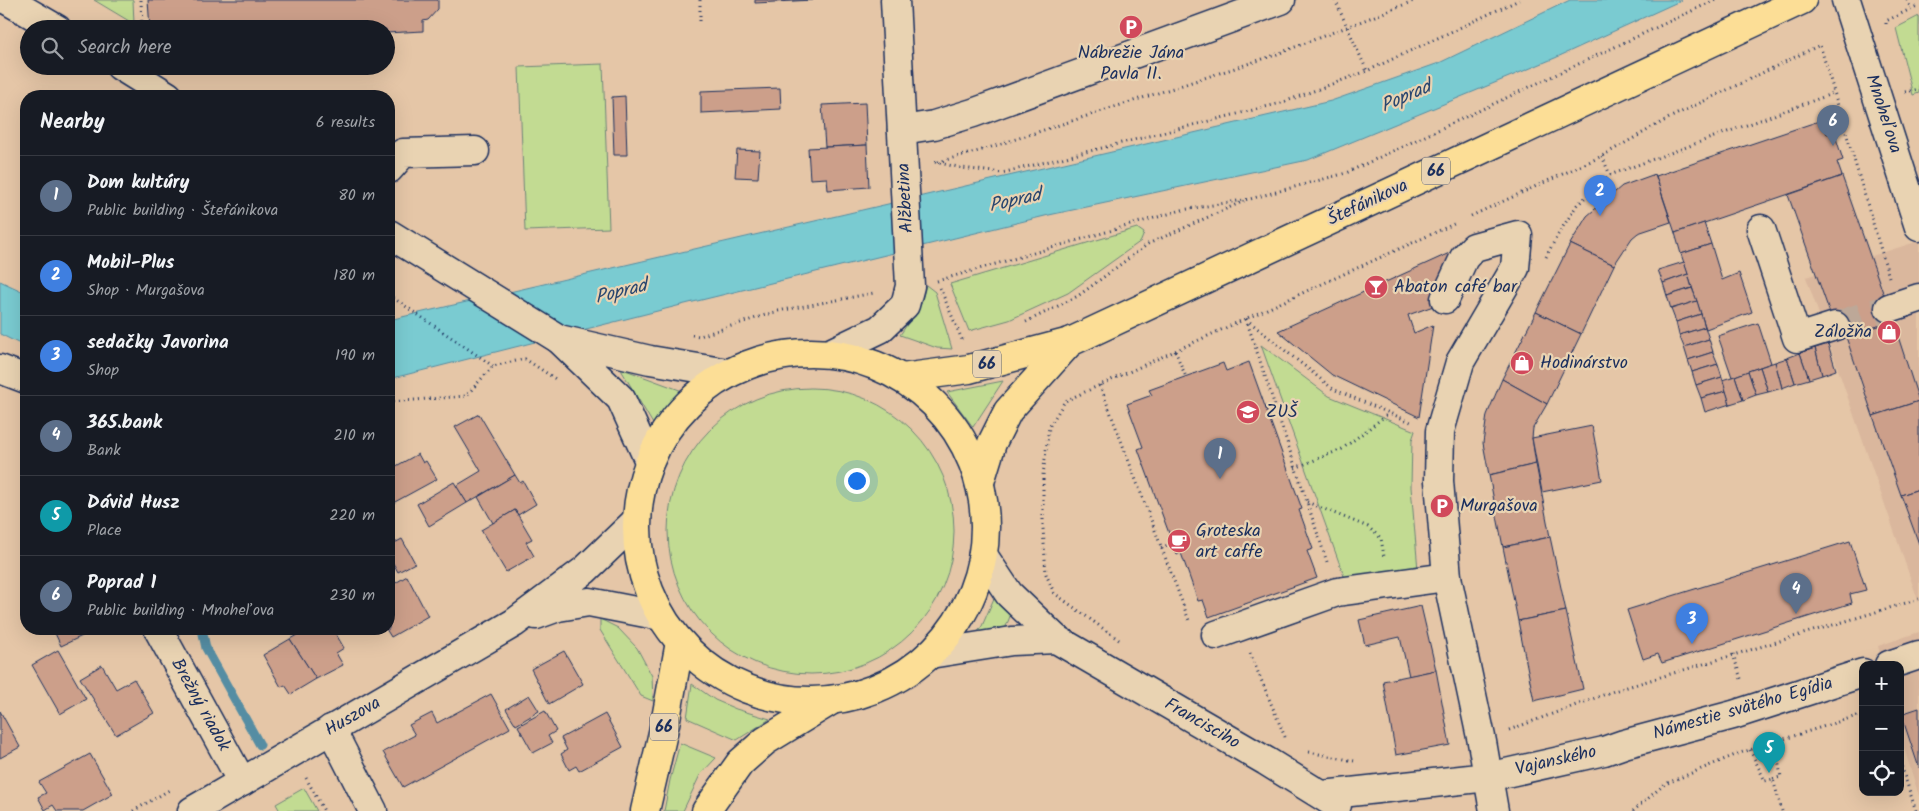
<!DOCTYPE html>
<meta charset="utf-8">
<style>
:root{--surface:#171b24;--page:#242831;--text:#f1f3f6;--muted:#9ea1a6;--line:#363941;--accent:#8c9099}
body{margin:0;font-family:Kalam,sans-serif;background:var(--page);color:var(--text)}
.controls{position:absolute;right:15px;bottom:15px;display:grid;overflow:hidden;border-radius:10px;box-shadow:0 5px 20px #0002}
.controls button{width:45px;height:45px;display:grid;place-items:center;padding:0;border:0;border-bottom:1px solid var(--line);background:var(--surface);color:var(--text);font:25px sans-serif}
.you{position:absolute;left:856px;top:480px;width:18px;height:18px;margin:-12px;border:4px solid #fff;border-radius:50%;background:#1a73e8;box-shadow:0 0 0 8px #1a73e833}
.badge{display:grid;place-items:center;width:32px;height:32px;border-radius:50%;background:var(--accent);color:#fff;font-size:16px;font-weight:700}
.pin{position:absolute;translate:-50% -41px;filter:drop-shadow(0 1px 2px #0008)}
.pin::after{content:'';position:absolute;top:26px;width:18px;height:15px;background:inherit;clip-path:polygon(0 0,100% 0,50% 100%)}
.list{margin:0;padding:0;list-style:none}
h2{display:flex;justify-content:space-between;align-items:center;height:65px;margin:0;padding:0 20px;font-size:21px}
h2 small{font-size:16px;font-weight:400;color:var(--muted)}
.list li{display:grid;grid-template-columns:32px 1fr auto;gap:15px;align-items:center;box-sizing:border-box;height:80px;padding:0 20px;border-top:1px solid var(--line)}
.list b{display:block;font-size:19px;white-space:nowrap}
.list p{margin:0;font-size:16px;white-space:nowrap;color:var(--muted)}
.list em{font-size:16px;font-style:normal;color:var(--muted)}
.icon{flex:none;width:28px;height:28px;fill:none;stroke:currentColor;stroke-width:2;stroke-linecap:round;stroke-linejoin:round}
.map{position:relative;flex:none;width:1919px;height:811px;overflow:hidden}
.search{position:absolute;background:var(--surface);box-shadow:0 5px 20px #0002;left:20px;top:20px;width:375px;height:55px;display:flex;align-items:center;gap:12px;box-sizing:border-box;padding:0 18px;border-radius:28px;color:var(--muted);font-size:19px}
.panel{position:absolute;background:var(--surface);box-shadow:0 5px 20px #0002;left:20px;top:90px;width:375px;height:545px;border-radius:20px}
.map>svg:first-child{display:block}
.built{fill:#dab79d}
.green{fill:#c2db92;stroke:#6e8578}
.water{fill:#7acbd1;stroke:#548da3}
.lines{fill:none;stroke-linecap:round;stroke-linejoin:round}
.stream{stroke:#548da3;stroke-width:9}
.building{fill:#cc9f8a;stroke:#1b2f5e}
.minor-tunnel{stroke:#bda898;stroke-width:28;stroke-dasharray:28 14;stroke-linecap:butt}
.minor-casing{stroke:#1b2f5e;stroke-width:31}
.major-casing{stroke:#1b2f5e;stroke-width:31}
.path{stroke:#1b2f5e;stroke-width:3;stroke-dasharray:1 4;stroke-linecap:butt}
.minor{stroke:#e9d3b2;stroke-width:28}
.major{stroke:#fcde96;stroke-width:28}
.labels{text-anchor:middle;dominant-baseline:central;stroke-width:4.5;stroke-linejoin:round;paint-order:stroke}
.shield{fill:#e9d3b2;stroke:#596077;stroke-width:1}
.shield-label{font-size:16px;font-weight:bold;fill:#1b2f5e}
.poi-label{font-size:18px;fill:#1b2f5e;stroke:#e9d3b2;text-anchor:start}
.street-label{font-size:18px;fill:#1b2f5e;stroke:#e9d3b2}
.water-label{font-size:19px;font-style:italic;fill:#29466f;stroke:#e9d3b2}
</style>
<div class="map">
<svg width="1919" height="811" viewBox="0 0 1919 811">
<rect width="100%" height="100%" fill="#e5c6a7"/>
<filter id="ink" filterUnits="userSpaceOnUse"><feTurbulence type="fractalNoise" baseFrequency=".02" numOctaves="2"/><feDisplacementMap in="SourceGraphic" scale="10" xChannelSelector="R" yChannelSelector="G"/><feConvolveMatrix kernelMatrix="1 2 1 2 8 2 1 2 1" color-interpolation-filters="sRGB"/></filter>
<g filter="url(#ink)">
<g class="built">
<path d="M1919 241V603L1806 277Z"/>
<path d="M1919 632V796L1903 745 1900 729V665H1883L1878 646Z"/>
</g>
<g class="green">
<path d="M94 0H133L134 24Z"/>
<path d="M1919 16V93L1913 95 1896 28Z"/>
<path d="M603 64 609 228 525 231 519 67Z"/>
<path d="M1137 228 1144 233 1141 241 1068 293 1009 320 969 331 950 284Z"/>
<path d="M926 285 935 292 952 349 937 348 900 335 921 304Z"/>
<path d="M1261 345 1329 396 1415 431 1412 440 1411 487 1418 570 1345 579Z"/>
<path d="M620 368 685 392 653 424Z"/>
<path d="M1003 381 973 427 947 392Z"/>
<circle cx="811" cy="531" r="143"/>
<path d="M995 596 1011 614 1003 634 973 639 982 626Z"/>
<path d="M600 619 618 628 637 648 652 676 653 701 641 696 600 630Z"/>
<path d="M692 684 715 700 736 709 770 719 737 740 687 718Z"/>
<path d="M680 743 716 758 700 775 683 811H664L670 780Z"/>
<path d="M304 788 317 811H280L276 804Z"/>
</g>
<g class="water">
<path d="M1570 0H1682L1555 58 1308 160 1049 215 685 304 389 379V320L1331 101 1439 63Z"/>
<path d="M0 281 26 293V345L18 343 0 334Z"/>
</g>
<g class="lines">
<path class="stream" d="M202 629 206 648 260 745"/>
</g>
<g class="building">
<path d="M148 0H438V9L428 20 423 21V31L386 33V29H150Z"/>
<path d="M755 0H813L755 3Z"/>
<path d="M780 88 781 109 701 113V91Z"/>
<path d="M625 96 627 155H614L612 97Z"/>
<path d="M865 103 867 145 825 147 822 105Z"/>
<path d="M1822 120 1827 134 1834 132 1843 160 1837 162 1842 176 1675 233 1656 176Z"/>
<path d="M867 145 869 187 828 190 827 178 810 179 808 148Z"/>
<path d="M737 150 760 151 758 178 735 177Z"/>
<path d="M1655 174 1671 222 1638 233 1632 238 1614 265 1570 244 1587 216 1622 186Z"/>
<path d="M1842 176 1893 321 1846 337 1844 330 1837 333 1788 195Z"/>
<path d="M1704 223 1711 244 1681 254 1675 233Z"/>
<path d="M1570 244 1614 265 1581 334 1536 312Z"/>
<path d="M1711 244 1722 280 1739 273 1752 312 1706 329 1681 254Z"/>
<path d="M1456 250 1439 304 1408 315 1414 333 1433 325 1419 417 1332 375 1278 331Z"/>
<path d="M1684 262 1688 274 1663 283 1658 270Z"/>
<path d="M1688 274 1692 288 1667 296 1663 283Z"/>
<path d="M1692 288 1697 301 1671 309 1667 296Z"/>
<path d="M1697 301 1701 314 1676 322 1671 309Z"/>
<path d="M1536 312 1581 334 1547 404 1502 379Z"/>
<path d="M1701 314 1705 327 1679 335 1676 322Z"/>
<path d="M1893 321 1919 401 1873 416 1846 337Z"/>
<path d="M1758 323 1771 363 1732 377 1718 336Z"/>
<path d="M1705 327 1709 339 1684 347 1679 335Z"/>
<path d="M1709 339 1713 352 1688 360 1684 347Z"/>
<path d="M1828 344 1836 370 1822 375 1815 348Z"/>
<path d="M1815 348 1822 375 1809 379 1800 353Z"/>
<path d="M1713 352 1718 364 1692 372 1688 360Z"/>
<path d="M1800 353 1809 379 1795 383 1787 358Z"/>
<path d="M1787 358 1795 383 1782 388 1775 362Z"/>
<path d="M1249 362 1302 509 1299 510 1313 549 1307 551 1317 578 1209 617 1203 600 1198 601 1181 553 1177 555 1138 449 1143 447 1127 404 1152 395 1149 390 1223 363 1226 371Z"/>
<path d="M1775 362 1782 388 1768 392 1760 367Z"/>
<path d="M1718 364 1722 377 1696 385 1692 372Z"/>
<path d="M1760 367 1768 392 1756 395 1748 371Z"/>
<path d="M1748 371 1756 395 1743 400 1735 376Z"/>
<path d="M1735 376 1743 400 1730 404 1722 380Z"/>
<path d="M1722 377 1726 391 1701 398 1696 385Z"/>
<path d="M1502 379 1547 404 1533 428 1532 438 1536 464 1489 475 1483 443 1487 415Z"/>
<path d="M1726 391 1730 404 1705 412 1701 398Z"/>
<path d="M1919 401V489L1901 495 1873 416Z"/>
<path d="M479 414 515 475 467 503 456 486 481 471 455 427Z"/>
<path d="M1592 426 1602 480 1542 492 1532 438Z"/>
<path d="M418 454 423 463 426 461 437 479 393 503 389 496V470Z"/>
<path d="M1536 464 1550 537 1503 547 1489 475Z"/>
<path d="M515 475 520 483 523 481 536 504 518 515 515 510 493 523 478 497Z"/>
<path d="M454 482 467 503 429 526 417 504Z"/>
<path d="M1919 489V544L1901 495Z"/>
<path d="M515 510 532 539 526 542 534 556 506 572 481 530Z"/>
<path d="M1550 537 1566 611 1518 621 1503 547Z"/>
<path d="M402 539 415 563 398 572 393 563 389 566V546Z"/>
<path d="M1850 541 1866 590 1850 594 1852 603 1662 663 1658 654 1643 659 1627 610Z"/>
<path d="M407 576 428 616 391 637 386 629H389V594L390 593 389 587Z"/>
<path d="M1421 606 1436 670 1409 676 1400 637 1365 645 1359 620Z"/>
<path d="M1566 611 1583 689 1534 701 1518 621Z"/>
<path d="M53 629H97L61 646Z"/>
<path d="M307 629H333L344 648 336 653 343 665 316 679 290 639Z"/>
<path d="M290 639 316 679 291 694 285 685 281 687 263 655Z"/>
<path d="M58 650 86 699 60 714 32 665Z"/>
<path d="M564 651 583 684 549 704 531 669Z"/>
<path d="M102 665 116 689 134 679 154 713 116 735 80 678Z"/>
<path d="M1436 670 1450 745 1396 755 1383 681Z"/>
<path d="M491 694 510 728 403 787 383 752 415 735 409 725 432 713 437 723Z"/>
<path d="M529 695 539 711 516 725 506 709Z"/>
<path d="M1919 708V768L1901 714Z"/>
<path d="M0 711 20 747 0 758Z"/>
<path d="M545 711 556 731 548 736 552 743 533 753 518 726Z"/>
<path d="M605 714 623 747 579 771 576 766 569 770 561 754 567 750 561 738Z"/>
<path d="M90 754 113 794 83 811H57L53 805 45 810 38 797 46 793 39 782Z"/>
</g>
<g class="lines">
<path class="minor-tunnel" d="M1835 326 1889 308"/>
<g class="minor-casing">
<g id="minor">
<path d="M7 0 57 29"/>
<path d="M1846 0 1919 227"/>
<path d="M120 66 168 96"/>
<path d="M902 130 934 125 973 113 1281 0"/>
<path d="M389 169 403 153 475 151"/>
<path d="M1761 229 1797 338 1835 326"/>
<path d="M389 234 559 339 621 399 649 461"/>
<path d="M1445 299 1464 258 1474 247 1518 235 1515 268 1460 362 1440 431 1439 481 1447 577 1482 742 1494 811"/>
<path d="M1889 308 1919 298"/>
<path d="M559 339 650 360 728 373"/>
<path d="M830 353 880 329 905 305 910 286 895 0"/>
<path d="M0 369 26 379"/>
<path d="M983 555 1009 594 1056 639 1266 761 1337 805"/>
<path d="M536 615 558 607 589 602 661 616"/>
<path d="M158 629 242 782"/>
<path d="M1216 635 1337 592 1447 577"/>
<path d="M930 654 1012 641 1056 639"/>
<path d="M1889 665 1919 655"/>
<path d="M331 729 373 811"/>
<path d="M1323 795 1488 777 1604 751 1624 744 1733 715 1863 673"/>
<path d="M192 811 514 623 585 570 636 521"/>
</g>
</g>
<g class="major-casing">
<g id="major">
<circle cx="811" cy="527" r="174"/>
<path d="M902 378 969 369 1070 342 1802 0"/>
<path d="M980 482 992 443 1008 411 1070 342"/>
<path d="M645 811 665 724 680 642"/>
<path d="M706 811 740 763 765 741 832 700"/>
</g>
</g>
<g class="path">
<path d="M141 0 142 29"/>
<path d="M700 0V23"/>
<path d="M1335 0 1367 71"/>
<path d="M1907 0 1911 9"/>
<path d="M1886 24V21L1919 5"/>
<path d="M1905 92 1919 89"/>
<path d="M1602 156 1610 175"/>
<path d="M935 162 962 168 1002 173 1281 103 1367 71 1519 0"/>
<path d="M938 162 979 151 1272 56 1416 0"/>
<path d="M1471 216 1602 156 1671 117 1820 45 1889 277"/>
<path d="M1546 257 1557 236 1577 205 1610 175 1834 93"/>
<path d="M937 281 1182 210 1250 199 1346 173 1715 0"/>
<path d="M940 288 963 342"/>
<path d="M389 295 493 366"/>
<path d="M1246 319 1333 389 1413 423"/>
<path d="M1246 319 1328 565"/>
<path d="M1026 322 1078 296 1148 244 1244 201"/>
<path d="M692 335 700 336 778 311 874 293"/>
<path d="M1175 351 1186 377"/>
<path d="M1100 385 1190 623"/>
<path d="M389 402 466 396 493 366 525 359 557 380"/>
<path d="M1266 408 1274 406"/>
<path d="M1295 468 1342 449 1388 414"/>
<path d="M1307 502 1368 527 1381 538 1384 557"/>
<path d="M1161 548 1172 543"/>
<path d="M1119 640 1054 593 1046 574 1043 528V475L1049 427 1065 401 1456 223"/>
<path d="M1250 653 1285 737"/>
<path d="M1733 654 1742 682"/>
<path d="M1509 730 1614 691 1919 599"/>
<path d="M1750 750 1765 781 1773 779 1782 811"/>
<path d="M1309 752 1354 761"/>
<path d="M1900 762 1916 811"/>
<path d="M306 778 324 811"/>
<path d="M1773 779 1781 777 1775 742"/>
<path d="M133 811 171 789"/>
<path d="M1633 811 1665 784 1740 753 1863 714"/>
</g>
<use href="#minor" class="minor"/>
<use href="#major" class="major"/>
</g>
</g>
<defs>
<g id="parking-disc" transform="scale(1.25)"><circle r="9.5" fill="#d1495b" stroke="#e9d3b2"/><path d="M-3.5-5.5H1a3.5 3.5 0 0 1 0 7H-1V5.5H-3.5ZM-1-3.4V-.6H.8a1.4 1.4 0 0 0 0-2.8Z" fill="#fff"/></g>
<g id="bar-disc" transform="scale(1.25)"><circle r="9.5" fill="#d1495b" stroke="#e9d3b2"/><path d="M-6-5H6L.8 .8V4.5H3.5V6h-7V4.5H-.8V.8Z" fill="#fff"/></g>
<g id="shop-disc" transform="scale(1.25)"><circle r="9.5" fill="#d1495b" stroke="#e9d3b2"/><path d="M-5-2.5h2.3a2.7 3.5 0 0 1 5.4 0H5L5.5 6h-11ZM-1.5-2.5h3a1.5 2.3 0 0 0-3 0Z" fill="#fff"/></g>
<g id="school-disc" transform="scale(1.25)"><circle r="9.5" fill="#d1495b" stroke="#e9d3b2"/><path d="M0-5L7-2L0 1L-7-2ZM-4 1L0 2.5L4 1V4Q0 6-4 4Z" fill="#fff"/></g>
<g id="cafe-disc" transform="scale(1.25)"><circle r="9.5" fill="#d1495b" stroke="#e9d3b2"/><path d="M-5.5-4.5H6V0H3Q3 3.5 0 3.5H-2.5Q-5.5 3.5-5.5 0ZM3-3.2v2h1.7v-2ZM-6 4.5H4V6H-6Z" fill="#fff"/></g>
</defs>
<g fill-rule="evenodd">
<use href="#parking-disc" x="1131" y="27"/>
<use href="#bar-disc" x="1376" y="287"/>
<use href="#shop-disc" x="1889" y="332"/>
<use href="#shop-disc" x="1522" y="363"/>
<use href="#school-disc" x="1248" y="412"/>
<use href="#parking-disc" x="1442" y="506"/>
<use href="#cafe-disc" x="1179" y="541"/>
</g>
<g class="labels">
<g class="shield">
<rect x="1422" y="157.5" width="28" height="27" rx="4"/>
<rect x="973" y="350.5" width="28" height="27" rx="4"/>
<rect x="650" y="713.5" width="28" height="27" rx="4"/>
</g>
<g class="shield-label">
<text x="1436" y="171">66</text>
<text x="987" y="364">66</text>
<text x="664" y="727">66</text>
</g>
<g class="poi-label">
<text x="1131" y="53" text-anchor="middle">Nábrežie Jána<tspan x="1131" dy="21">Pavla II.</tspan></text>
<text x="1394" y="287">Abaton café bar</text>
<text x="1872" y="332" text-anchor="end">Záložňa</text>
<text x="1540" y="363">Hodinárstvo</text>
<text x="1266" y="412">ZUŠ</text>
<text x="1460" y="506">Murgašova</text>
<text x="1196" y="531">Groteska<tspan x="1196" dy="21">art caffe</tspan></text>
</g>
<g class="street-label">
<text transform="translate(1883 114) rotate(72)">Mnoheľova</text>
<text transform="translate(906 198) rotate(-93)">Alžbetina</text>
<text transform="translate(1368 203) rotate(-25)">Štefánikova</text>
<text transform="translate(200 705) rotate(61)">Brežný riadok</text>
<text transform="translate(1743 709) rotate(-16)">Námestie svätého Egídia</text>
<text transform="translate(353 717) rotate(-30)">Huszova</text>
<text transform="translate(1202 724) rotate(30)">Francisciho</text>
<text transform="translate(1556 761) rotate(-13)">Vajanského</text>
</g>
<g class="water-label">
<text transform="translate(1406 97) rotate(-24)">Poprad</text>
<text transform="translate(1015 201) rotate(-13)">Poprad</text>
<text transform="translate(621 292) rotate(-14)">Poprad</text>
</g>
</g>
</svg>
<div class="controls">
<button>+</button>
<button>−</button>
<button><svg class="icon" aria-label="locate" viewBox="0 0 24 24"><circle cx="12" cy="12" r="6"/><path d="M12 2v4M12 18v4M2 12h4M18 12h4"/></svg></button>
</div>
<div class="you"></div>
<div class="pin badge" style="left:1220px;top:479px;background:#5c6f8a">1</div>
<div class="pin badge" style="left:1600px;top:216px;background:#3f7fe0">2</div>
<div class="pin badge" style="left:1692px;top:644px;background:#3f7fe0">3</div>
<div class="pin badge" style="left:1796px;top:614px;background:#5c6f8a">4</div>
<div class="pin badge" style="left:1769px;top:773px;background:#0f9aa8">5</div>
<div class="pin badge" style="left:1833px;top:146px;background:#5c6f8a">6</div>
<div class="search"><svg class="icon" aria-label="search" viewBox="0 0 24 24"><circle cx="10" cy="10" r="6"/><path d="M15 15l6 6"/></svg>Search here</div>
<section class="panel">
<h2>Nearby<small>6 results</small></h2>
<ul class="list">
<li><span class="badge" style="background:#5c6f8a">1</span><div><b>Dom kultúry</b><p>Public building · Štefánikova</p></div><em>80 m</em></li>
<li><span class="badge" style="background:#3f7fe0">2</span><div><b>Mobil-Plus</b><p>Shop · Murgašova</p></div><em>180 m</em></li>
<li><span class="badge" style="background:#3f7fe0">3</span><div><b>sedačky Javorina</b><p>Shop</p></div><em>190 m</em></li>
<li><span class="badge" style="background:#5c6f8a">4</span><div><b>365.bank</b><p>Bank</p></div><em>210 m</em></li>
<li><span class="badge" style="background:#0f9aa8">5</span><div><b>Dávid Husz</b><p>Place</p></div><em>220 m</em></li>
<li><span class="badge" style="background:#5c6f8a">6</span><div><b>Poprad 1</b><p>Public building · Mnoheľova</p></div><em>230 m</em></li>
</ul>
</section>
</div>
